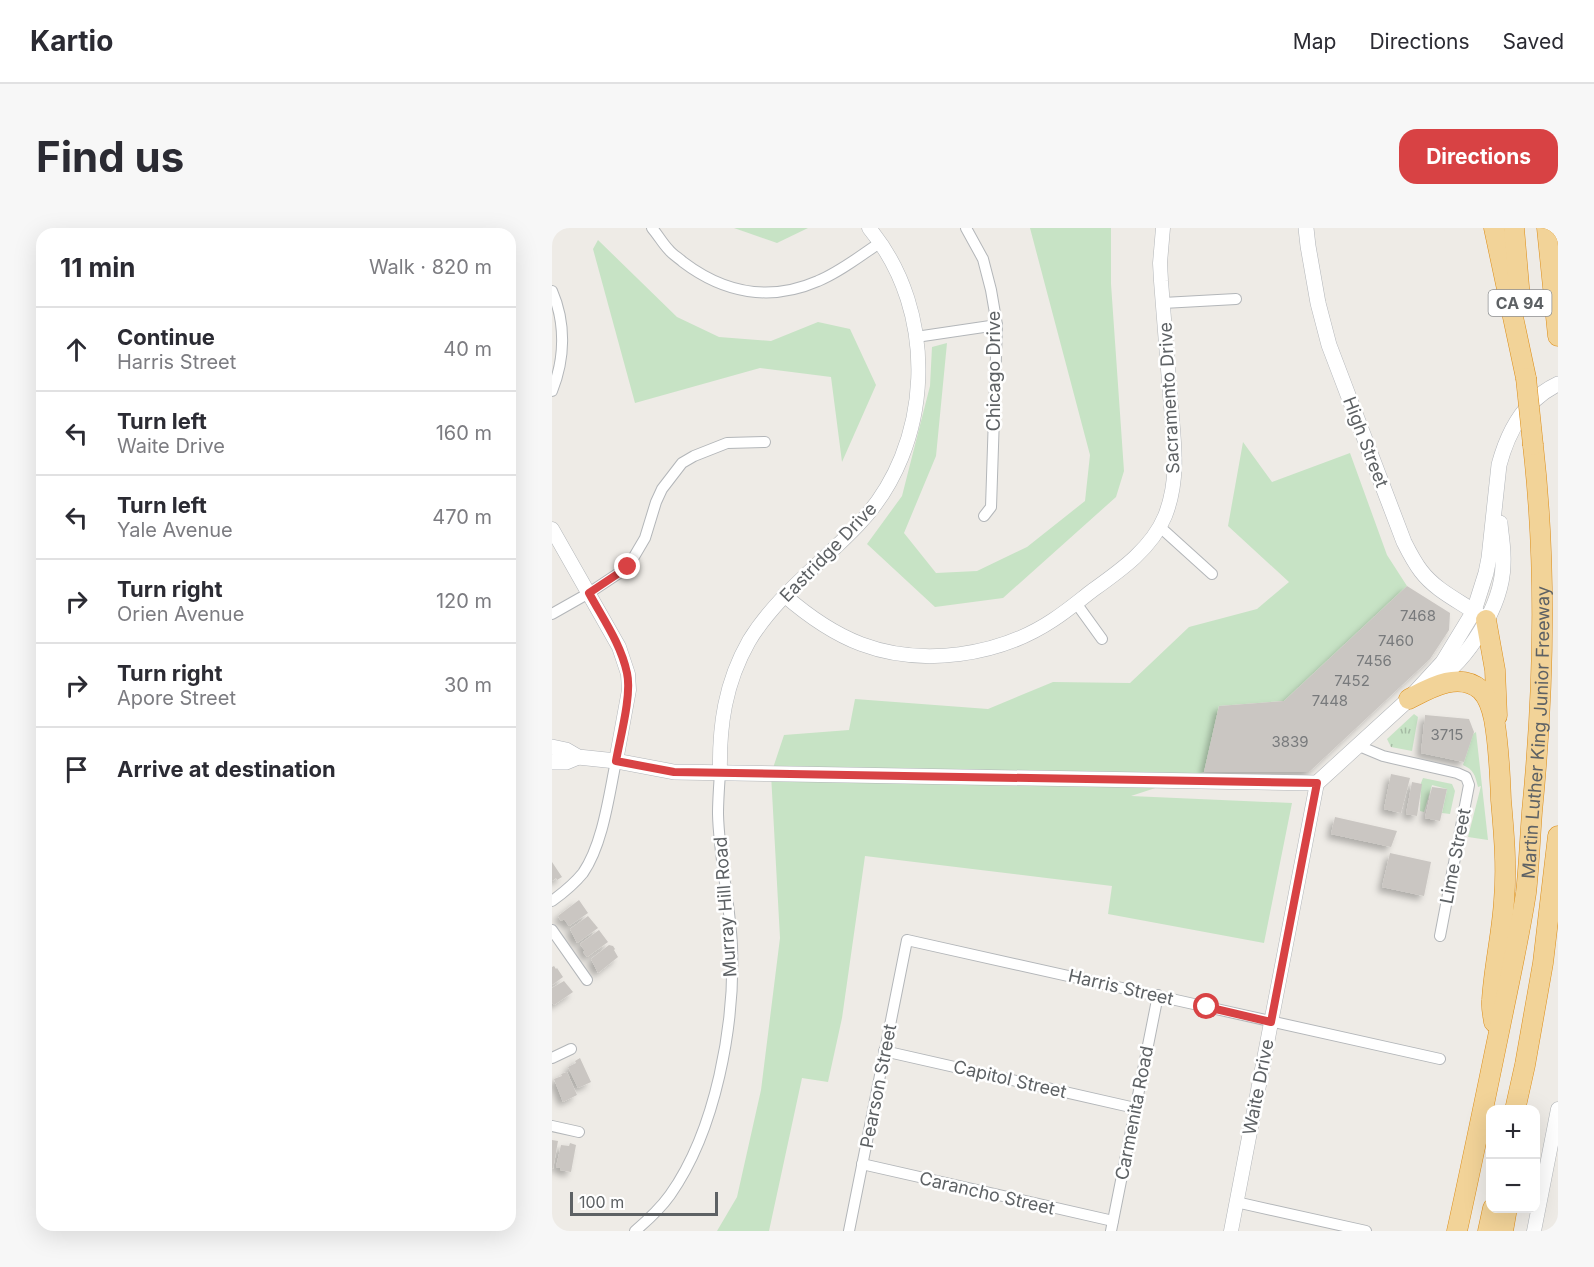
<!DOCTYPE html>
<meta charset="utf-8">
<style>
:root{--surface:#fff;--page:#f7f7f7;--text:#2b2b33;--muted:#7c7c81;--line:#e1e1e2;--accent:#d84244}
body{margin:0;font-family:Inter,sans-serif;background:var(--page);color:var(--text)}
.controls{position:absolute;right:18px;bottom:18px;display:grid;overflow:hidden;border-radius:12px;box-shadow:0 6px 24px #0002}
.controls button{width:54px;height:54px;display:grid;place-items:center;padding:0;border:0;border-bottom:2px solid var(--line);background:var(--surface);color:var(--text);font:30px sans-serif}
.scale{position:absolute;left:18px;bottom:15px;width:148px;box-sizing:border-box;padding-left:6px;border:3px solid #5d6164;border-top:0;font-size:16px;line-height:21px;white-space:nowrap;color:#5d6164;-webkit-text-stroke:4px #fff;paint-order:stroke}
.stop{position:absolute;width:18px;height:18px;margin:-14px;border:4px solid #d84244;border-radius:50%;background:#fff}
.stop.end{background:#d84244;border-color:#fff;box-shadow:0 2px 6px #0008}
.list{margin:0;padding:0;list-style:none}
h2{display:flex;justify-content:space-between;align-items:center;height:78px;margin:0;padding:0 24px;font-size:26px}
h2 small{font-size:20px;font-weight:400;color:var(--muted)}
.list li{display:grid;grid-template-columns:39px 1fr auto;gap:18px;align-items:center;box-sizing:border-box;height:84px;padding:0 24px;border-top:2px solid var(--line)}
.list b{display:block;font-size:22px;white-space:nowrap}
.list p{margin:0;font-size:20px;white-space:nowrap;color:var(--muted)}
.list em{font-size:20px;font-style:normal;color:var(--muted)}
.icon{flex:none;width:33px;height:33px;fill:none;stroke:currentColor;stroke-width:2;stroke-linecap:round;stroke-linejoin:round}
.map{position:relative;flex:none;width:1006px;height:1003px;overflow:hidden;border-radius:18px}
header{display:flex;align-items:center;gap:36px;box-sizing:border-box;height:84px;padding:0 30px;background:var(--surface);border-bottom:2px solid var(--line)}
header strong{font-size:28px}
nav{display:flex;gap:33px;margin-inline-start:auto;font-size:21px}
.intro{display:flex;align-items:center;justify-content:space-between;box-sizing:border-box;height:144px;padding:0 36px}
h1{margin:0;font-size:42px}
.button{padding:15px 27px;border-radius:18px;background:var(--accent);color:#fff;font-size:21px;font-weight:700}
main{display:flex;gap:36px;padding:0 36px}
aside{flex:1;background:var(--surface);border-radius:18px;box-shadow:0 6px 24px #0002}
.map>svg:first-child{display:block}
.grass{fill:#c7e3c5}
.park{fill:url(#park-tufts)}
.building{fill:#cac6c2;filter:url(#shadow)}
.lines{fill:none;stroke-linecap:round;stroke-linejoin:round}
.minor-casing{stroke:#b3b6b9;stroke-width:12}
.tertiary-casing{stroke:#b3b6b9;stroke-width:15}
.secondary-casing{stroke:#b2b5b9;stroke-width:16}
.motorway-casing{stroke:#dc8d17;stroke-width:21}
.minor{stroke:#fff;stroke-width:10}
.tertiary{stroke:#fff;stroke-width:14}
.secondary{stroke:#fff;stroke-width:15}
.motorway{stroke:#f2d398;stroke-width:20}
.motorway-bridge-casing{stroke:#dc8d17;stroke-width:21;stroke-linecap:butt}
.motorway-bridge{stroke:#f2d398;stroke-width:20}
.route{stroke:#d84244;stroke-width:8}
.labels{text-anchor:middle;dominant-baseline:central;stroke-width:5;stroke-linejoin:round;paint-order:stroke}
.number-label{font-size:15px;fill:#787a7c}
.shield{fill:#fff;stroke:#8e9092;stroke-width:1.5}
.shield-label{font-size:16px;font-weight:bold;fill:#5d6164}
.street-label{font-size:18px;fill:#5d6164;stroke:#fff}
</style>
<header>
<strong>Kartio</strong>
<nav><a>Map</a><a>Directions</a><a>Saved</a></nav>
</header>
<div class="intro"><h1>Find us</h1><a class="button">Directions</a></div>
<main>
<aside>
<h2>11 min<small>Walk · 820 m</small></h2>
<ul class="list">
<li><svg class="icon" aria-label="ahead" viewBox="0 0 24 24"><path d="M12 20V5M6 11l6-6 6 6"/></svg><div><b>Continue</b><p>Harris Street</p></div><em>40 m</em></li>
<li><svg class="icon" aria-label="left" viewBox="0 0 24 24"><path d="M17 20v-9H6M10 6l-5 5 5 5"/></svg><div><b>Turn left</b><p>Waite Drive</p></div><em>160 m</em></li>
<li><svg class="icon" aria-label="left" viewBox="0 0 24 24"><path d="M17 20v-9H6M10 6l-5 5 5 5"/></svg><div><b>Turn left</b><p>Yale Avenue</p></div><em>470 m</em></li>
<li><svg class="icon" aria-label="right" viewBox="0 0 24 24"><path d="M7 20v-9h11M14 6l5 5-5 5"/></svg><div><b>Turn right</b><p>Orien Avenue</p></div><em>120 m</em></li>
<li><svg class="icon" aria-label="right" viewBox="0 0 24 24"><path d="M7 20v-9h11M14 6l5 5-5 5"/></svg><div><b>Turn right</b><p>Apore Street</p></div><em>30 m</em></li>
<li><svg class="icon" aria-label="arrive" viewBox="0 0 24 24"><path d="M6 21V4h12l-3 4 3 4H6"/></svg><div><b>Arrive at destination</b></div></li>
</ul>
</aside>
<div class="map">
<svg width="1006" height="1003" viewBox="0 0 1006 1003">
<defs>
<pattern id="park-tufts" width="24" height="20" patternUnits="userSpaceOnUse" patternTransform="scale(1.5)"><rect width="24" height="20" fill="#c7e3c5"/><path d="M3 7l-1-3M5 7V3M7 7l1-3M15 17l-1-3M17 17v-4M19 17l1-3" fill="none" stroke="#a5bba4"/></pattern>
<filter id="shadow"><feDropShadow dx="-4.5" dy="4.5" stdDeviation="3" flood-color="#0004"/></filter>
</defs>
<rect width="100%" height="100%" fill="#eeebe6"/>
<g class="grass">
<path d="M182 0H256L225 15Z"/>
<path d="M478 0H559V56L572 243 564 269 451 370 383 379 315 316 350 268 378 158 380 119 395 115 384 228 352 305 384 345 425 343 475 319 533 273 538 227Z"/>
<path d="M46 12 125 89 167 109 219 113 266 94 298 101 324 157 290 234 279 149 208 140 83 175 41 21Z"/>
<path d="M691 214 720 254 798 225 835 327 855 358 732 473 667 478 652 544 579 568 740 575 712 715 556 686 560 658 313 628 290 790 276 854 250 850 217 1003H165L185 969 209 862 228 710 219 546 232 507 297 502 303 471 436 481 501 454 578 455 637 399 705 381 737 354 676 298Z"/>
<path d="M924 504 936 612 916 609 929 558 926 559C923 547 922 542 911 537L921 506Z"/>
<path d="M871 550 900 556 903 563 898 586 890 585 895 561 880 557 872 584 868 583 869 555Z"/>
</g>
<path class="park" d="M862 486 866 489 860 523 839 519 835 511Z"/>
<g class="building">
<path d="M855 358 898 385 897 402 878 431 757 544H652L667 478 732 473Z"/>
<path d="M873 487 917 491 922 504 912 534 869 525Z"/>
<path d="M839 546 858 550 849 585 832 581Z"/>
<path d="M860 554 870 556 865 588 854 586Z"/>
<path d="M880 559 895 561 888 593 873 590Z"/>
<path d="M783 589 845 603 839 619 779 606Z"/>
<path d="M838 625 879 634 872 668 830 659Z"/>
<path d="M0 634 10 649 5 652 4 650 0 653Z"/>
<path d="M27 672 36 685 17 698 12 691 9 693 6 688Z"/>
<path d="M36 688 46 700 25 715 18 701Z"/>
<path d="M47 702 56 714 35 729 31 724 33 723 28 716Z"/>
<path d="M57 717 61 718 63 721 62 722 66 729 46 745 39 731Z"/>
<path d="M2 738 4 741 5 740 11 749 0 757V739Z"/>
<path d="M12 753 21 764 2 777 0 775V760Z"/>
<path d="M28 830 39 854 26 860 16 839 24 835 23 833Z"/>
<path d="M15 844 25 867 11 874 2 851 10 848 9 846Z"/>
<path d="M0 912 6 913 1 941 0 940Z"/>
<path d="M18 915 24 917 19 944 8 942 9 940 4 939 9 917 17 918Z"/>
</g>
<g class="lines">
<g class="minor-casing">
<g id="minor">
<path d="M100 0C106 7 111 16 117 22 121 27 127 30 131 34 172 65 218 74 266 53 288 44 308 28 329 14"/>
<path d="M414 0 431 31 439 62 445 97 439 279 432 288"/>
<path d="M0 63C14 95 13 131 0 163"/>
<path d="M611 75 684 71"/>
<path d="M364 109 445 97"/>
<path d="M608 299 660 346"/>
<path d="M524 375 550 411"/>
<path d="M0 386 37 365 76 339 93 310 104 274 110 261 130 235 142 228 175 215 213 214"/>
<path d="M807 518 831 528 905 545 914 549 917 557 888 708"/>
<path d="M0 673C11 665 22 656 31 645 51 616 57 567 64 533"/>
<path d="M0 702 35 752"/>
<path d="M332 823 583 880"/>
<path d="M0 830 19 821"/>
<path d="M0 898 27 904"/>
<path d="M310 936 561 993"/>
<path d="M684 974 814 1003"/>
<path d="M83 1003C96 992 108 981 118 967 164 902 183 797 180 718 178 675 167 629 166 586 166 573 167 559 168 545"/>
<path d="M297 1003 355 712C533 751 710 792 888 831"/>
<path d="M559 1003 606 767"/>
</g>
</g>
<g class="tertiary-casing">
<g id="tertiary">
<path d="M0 301 67 419 76 446 77 462 64 533"/>
<path d="M232 367C255 387 280 405 309 416 370 439 447 428 501 392 515 383 528 372 541 362 569 342 600 320 613 288 629 248 621 208 618 166 615 129 612 91 609 53L608 35 611 0"/>
<path d="M168 545C167 498 173 455 197 413 225 367 269 336 306 297 382 218 387 84 317 0"/>
<path d="M679 1003 765 555"/>
<path d="M982 1003 1006 881"/>
</g>
</g>
<g class="secondary-casing">
<g id="secondary">
<path d="M754 0 756 18 766 75 777 117 852 314C857 324 862 334 869 343 885 364 910 374 930 389"/>
<path d="M882 454C916 432 950 378 951 337 952 322 949 308 948 295"/>
<path d="M0 519 14 522 26 529 64 533 122 544 765 555 857 471 891 434 922 383 934 345 937 330 947 237C956 203 974 171 1006 156"/>
<path d="M0 534H14L26 529"/>
</g>
</g>
<g class="motorway-casing">
<g id="motorway">
<path d="M942 0 974 150"/>
<path d="M962 0 968 70"/>
<path d="M995 0 1006 108"/>
<path d="M934 392 943 442 945 488"/>
<path d="M857 471C878 460 907 443 929 462 936 469 940 481 942 491 947 518 948 545 949 572 952 606 955 639 952 673 950 706 942 739 940 772 939 779 941 787 942 794"/>
<path d="M963 882 973 837 991 735 1006 608"/>
<path id="s1" d="M905 1003C920 935 934 867 948 799 957 754 967 710 974 665 977 638 978 611 980 584 992 462 995 339 981 217"/>
<path d="M936 1003 941 980"/>
<path d="M951 1003 955 980"/>
</g>
</g>
<use href="#minor" class="minor"/>
<use href="#tertiary" class="tertiary"/>
<use href="#secondary" class="secondary"/>
<use href="#motorway" class="motorway"/>
<g class="motorway-bridge-casing">
<path id="motorway-bridge" d="M974 150 981 217"/>
</g>
<use href="#motorway-bridge" class="motorway-bridge"/>
</g>
<g class="lines">
<path class="route" d="M76 339 37 365C51 391 69 416 75 445 80 467 68 510 64 533L122 544 765 555 719 794 655 779"/>
</g>
<g class="labels">
<g class="number-label">
<text x="866" y="387">7468</text>
<text x="844" y="412">7460</text>
<text x="822" y="432">7456</text>
<text x="800" y="452">7452</text>
<text x="778" y="472">7448</text>
<text x="895" y="506">3715</text>
<text x="738" y="513">3839</text>
</g>
<rect class="shield" x="936.5" y="62" width="63" height="26" rx="4.5"/>
<g class="shield-label">
<text x="968" y="75">CA 94</text>
</g>
<g class="street-label">
<text transform="translate(441 143) rotate(-90)">Chicago Drive</text>
<text transform="translate(617 170) rotate(-93)">Sacramento Drive</text>
<text transform="translate(814 214) rotate(69)">High Street</text>
<text transform="translate(276 324) rotate(-46)">Eastridge Drive</text>
<text stroke="none"><textPath href="#s1" startOffset="506">Martin Luther King Junior Freeway</textPath></text>
<text transform="translate(903 628) rotate(-79)">Lime Street</text>
<text transform="translate(173 679) rotate(-94)">Murray Hill Road</text>
<text transform="translate(569 759) rotate(13)">Harris Street</text>
<text transform="translate(458 851) rotate(13)">Capitol Street</text>
<text transform="translate(326 858) rotate(-79)">Pearson Street</text>
<text transform="translate(706 859) rotate(-79)">Waite Drive</text>
<text transform="translate(582 885) rotate(-79)">Carmenita Road</text>
<text transform="translate(435 965) rotate(13)">Carancho Street</text>
</g>
</g>
</svg>
<div class="controls">
<button>+</button>
<button>−</button>
</div>
<div class="scale">100 m</div>
<div class="stop" style="left:655px;top:779px"></div>
<div class="stop end" style="left:76px;top:339px"></div>
</div>
</main>
